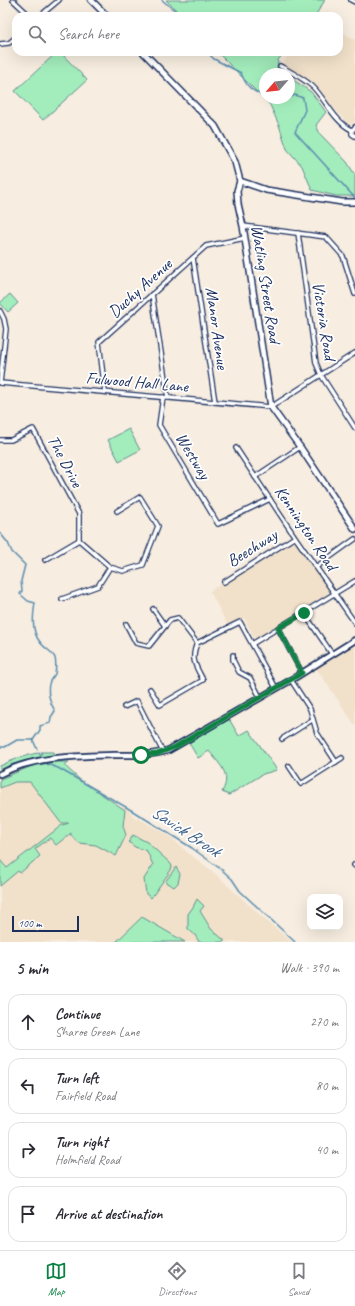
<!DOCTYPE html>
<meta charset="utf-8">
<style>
:root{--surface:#fff;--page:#f7f7f7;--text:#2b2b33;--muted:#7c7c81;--line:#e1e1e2;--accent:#0b8043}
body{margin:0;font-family:Caveat,sans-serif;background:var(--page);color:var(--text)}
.controls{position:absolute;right:12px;bottom:12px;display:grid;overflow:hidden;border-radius:8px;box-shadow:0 4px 16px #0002}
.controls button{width:36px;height:36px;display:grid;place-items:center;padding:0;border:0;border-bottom:1px solid var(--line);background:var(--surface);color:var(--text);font:20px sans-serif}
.compass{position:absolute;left:259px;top:68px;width:36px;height:36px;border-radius:50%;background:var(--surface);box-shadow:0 4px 16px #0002;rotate:242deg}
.scale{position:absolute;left:12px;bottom:10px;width:67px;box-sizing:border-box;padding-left:4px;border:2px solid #1b2f5e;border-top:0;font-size:11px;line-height:14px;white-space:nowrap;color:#1b2f5e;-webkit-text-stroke:3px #fff;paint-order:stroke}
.stop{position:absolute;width:12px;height:12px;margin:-9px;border:3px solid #0b8043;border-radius:50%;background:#fff}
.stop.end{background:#0b8043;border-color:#fff;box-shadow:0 1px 4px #0008}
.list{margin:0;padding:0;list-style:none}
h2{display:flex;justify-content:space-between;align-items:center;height:52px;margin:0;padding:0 16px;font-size:17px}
h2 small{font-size:13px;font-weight:400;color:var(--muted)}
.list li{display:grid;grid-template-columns:26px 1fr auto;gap:12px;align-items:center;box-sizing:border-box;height:56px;margin:0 8px 8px;padding:0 8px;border:1px solid var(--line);border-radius:12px}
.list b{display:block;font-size:15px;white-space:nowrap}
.list p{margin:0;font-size:13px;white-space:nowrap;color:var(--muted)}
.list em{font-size:13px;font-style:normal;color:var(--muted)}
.icon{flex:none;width:22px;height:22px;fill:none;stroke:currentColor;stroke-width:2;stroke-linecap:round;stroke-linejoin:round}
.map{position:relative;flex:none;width:355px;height:942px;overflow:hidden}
.search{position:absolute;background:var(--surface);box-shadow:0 4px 16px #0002;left:12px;right:12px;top:12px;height:44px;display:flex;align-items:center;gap:10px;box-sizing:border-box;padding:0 14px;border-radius:12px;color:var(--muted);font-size:15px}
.sheet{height:308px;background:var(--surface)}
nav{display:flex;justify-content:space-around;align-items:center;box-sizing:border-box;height:56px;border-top:1px solid var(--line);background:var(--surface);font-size:11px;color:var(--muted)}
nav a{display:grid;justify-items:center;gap:2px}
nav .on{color:var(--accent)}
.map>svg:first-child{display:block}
.built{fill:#f1e1ca}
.green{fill:#a3edbc;stroke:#5f8e8d}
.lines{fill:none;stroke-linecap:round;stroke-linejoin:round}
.stream{stroke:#5b8eb0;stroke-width:1.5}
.minor-casing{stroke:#1b2f5e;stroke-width:6}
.tertiary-casing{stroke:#1b2f5e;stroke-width:8}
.secondary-casing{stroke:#1b2f5e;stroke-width:8}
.minor{stroke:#fff;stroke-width:3.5}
.tertiary{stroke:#fff;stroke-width:4.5}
.secondary{stroke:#fff;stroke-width:5}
.route{stroke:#0b8043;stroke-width:5}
.labels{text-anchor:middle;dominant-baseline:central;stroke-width:3.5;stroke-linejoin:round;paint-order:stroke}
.street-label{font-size:17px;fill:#1b2f5e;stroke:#fff}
.water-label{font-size:18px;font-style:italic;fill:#3b5f87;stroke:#fff}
</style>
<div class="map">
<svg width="355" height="942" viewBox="0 0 355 942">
<rect width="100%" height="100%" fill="#f7ede0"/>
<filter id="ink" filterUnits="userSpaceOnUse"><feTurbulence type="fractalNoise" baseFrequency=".025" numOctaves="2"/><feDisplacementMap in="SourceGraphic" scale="8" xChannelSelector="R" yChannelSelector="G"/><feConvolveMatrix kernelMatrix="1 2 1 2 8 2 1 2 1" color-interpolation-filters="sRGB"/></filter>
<g filter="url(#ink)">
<g class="built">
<path d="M339 30 355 40V121L353 124 347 123 311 82 280 68 290 52H339Z"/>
<path d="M294 539 331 592 255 639 244 618 228 626 210 591Z"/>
<path d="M355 644V725L316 668Z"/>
<path d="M44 763 119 806 128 809 136 820 138 818 172 838 188 853 212 871 262 917 292 942H0V778L17 770Z"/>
</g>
<g class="green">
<path d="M166 0H325L315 16H182Z"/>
<path d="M57 52H60L87 80 43 120 15 91Z"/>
<path d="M217 52H285L278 60 277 69 284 74H265V98H289V77L311 92 326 112 316 125 320 134 347 162 355 175V196H336L312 190 302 166 287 149 279 125 270 105Z"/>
<path d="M10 294 18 303 8 312 0 303Z"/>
<path d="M129 429 140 450 119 461 108 440Z"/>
<path d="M229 719 239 736 249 730 277 770 263 774 229 795 222 792C232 774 220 765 209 751L198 758 189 743Z"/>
<path d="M41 752H53L54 755 53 756C35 758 16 761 0 770V766C12 760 24 756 37 753L39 755 42 754Z"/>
<path d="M55 762H69L64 765 79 779 125 810 123 826 126 835 116 856 96 845 79 843 71 836V833L56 845 50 838 35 849 40 856 20 873 18 871 0 886V860L7 868 62 825 69 823H61L30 782H15L0 788V779L32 766Z"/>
<path d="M133 835 147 842 170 863 172 866 171 870 151 898 146 894 144 879 153 865 147 851 135 847 129 842Z"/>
<path d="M176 867 180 874 178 883 174 887 165 882Z"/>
<path d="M197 899 204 906 200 911 211 929 224 940V942H199L195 935 188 929V914L193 907Z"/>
<path d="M142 917 185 942H116Z"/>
</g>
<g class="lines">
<g class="stream">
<path d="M162 0 178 13 180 16"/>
<path d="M207 52 214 59 241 73C247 88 251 90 265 97"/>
<path d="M268 98 272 100 288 98"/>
<path d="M289 98 295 95 303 98 305 110 295 132 355 198"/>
<path d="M0 533 8 543 12 552 25 565 21 581 22 591 20 594 28 601 35 603C33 615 31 631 40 642 44 648 52 651 55 658 56 661 56 670 55 674 54 676 51 679 50 681 46 691 50 703 55 711L51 717 50 723 40 726V730L33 740"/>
<path d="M0 747H5L17 740H33L37 749"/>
<path d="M39 752 40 754"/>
<path d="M47 764 58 768 131 810 192 848 222 870 232 879 240 891 295 942"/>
</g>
<g class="minor-casing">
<g id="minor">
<path d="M13 0 30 16"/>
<path d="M351 0 355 2"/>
<path d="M40 16 59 0"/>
<path d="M0 44 9 43 16 37"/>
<path d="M280 66C291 72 305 79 314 88 327 102 335 122 352 130"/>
<path d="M355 127 352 131V134L355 136"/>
<path d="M243 226 326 237 343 256 355 294"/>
<path d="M298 233 316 363 321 375 355 428"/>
<path d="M193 258 215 402"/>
<path d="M152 294 168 398"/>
<path d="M0 311 4 319 6 329 0 383"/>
<path d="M0 383 271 407 355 353"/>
<path d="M105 392 99 342 206 246 245 238"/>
<path d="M163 397 159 425 218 524 270 499"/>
<path d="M0 440H11L33 429 79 514V540L110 567 98 586 62 599"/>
<path d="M236 448 295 537 355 623"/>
<path d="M255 477 300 447"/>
<path d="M45 560 79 540"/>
<path d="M110 567 123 571 143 565 158 526 140 497 117 511"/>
<path d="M316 567 355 539"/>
<path d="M224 582 295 537"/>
<path d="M153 609 165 626"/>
<path d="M304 613 332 654"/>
<path d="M126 624 136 643 149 646 170 620 178 618 197 643"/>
<path d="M278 628 302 673"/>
<path d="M252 644 355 581"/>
<path d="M233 655V660L239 672 250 678 260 697"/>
<path d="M291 680 310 709 317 733 336 762"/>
<path d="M150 689 160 705 203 680C196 666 190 660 197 643L240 622 276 688"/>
<path d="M124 707 137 701 163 752"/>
<path d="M282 739 312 720"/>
<path d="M289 766 301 784 342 758"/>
<path d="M354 865 355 866"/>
</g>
</g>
<g class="tertiary-casing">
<path id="tertiary" d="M0 774C35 756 76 756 114 755 133 755 151 756 169 750L291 680 355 640"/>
</g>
<g class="secondary-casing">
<g id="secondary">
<path d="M91 0 107 16"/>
<path d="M143 52 215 126 235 162 240 181 237 191 238 204 243 226 271 407 300 447 355 529"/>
<path d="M240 181 266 190 342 202H355"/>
</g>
</g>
<use href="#minor" class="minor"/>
<use href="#tertiary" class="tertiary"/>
<use href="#secondary" class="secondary"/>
</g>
</g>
<g class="lines" filter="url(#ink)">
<path class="route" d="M141 755 157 754 175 747 302 673 278 628 304 613"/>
</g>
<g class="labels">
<g class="street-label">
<text transform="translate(266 284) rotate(81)">Watling Street Road</text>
<text transform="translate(140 288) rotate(-42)">Duchy Avenue</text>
<text transform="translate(324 321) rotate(81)">Victoria Road</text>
<text transform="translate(217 328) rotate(82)">Manor Avenue</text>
<text transform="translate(137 382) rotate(5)">Fulwood Hall Lane</text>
<text transform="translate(193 456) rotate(59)">Westway</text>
<text transform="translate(65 461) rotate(62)">The Drive</text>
<text transform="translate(306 528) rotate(56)">Kennington Road</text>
<text transform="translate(252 548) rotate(-32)">Beechway</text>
</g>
<g class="water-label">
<text transform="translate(186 831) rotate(33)">Savick Brook</text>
</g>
</g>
</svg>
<div class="controls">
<button><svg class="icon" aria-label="layers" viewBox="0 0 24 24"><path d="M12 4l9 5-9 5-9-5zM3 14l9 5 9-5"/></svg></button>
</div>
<svg class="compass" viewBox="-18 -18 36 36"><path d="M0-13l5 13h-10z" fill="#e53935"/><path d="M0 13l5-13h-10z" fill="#7c7c81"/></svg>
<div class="scale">100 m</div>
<div class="stop" style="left:141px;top:755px"></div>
<div class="stop end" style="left:304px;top:613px"></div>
<div class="search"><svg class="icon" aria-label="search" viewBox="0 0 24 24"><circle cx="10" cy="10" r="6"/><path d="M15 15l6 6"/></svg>Search here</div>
</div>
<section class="sheet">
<h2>5 min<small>Walk · 390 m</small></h2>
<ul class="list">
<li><svg class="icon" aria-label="ahead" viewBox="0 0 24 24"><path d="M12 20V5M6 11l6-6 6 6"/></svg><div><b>Continue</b><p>Sharoe Green Lane</p></div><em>270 m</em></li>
<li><svg class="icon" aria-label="left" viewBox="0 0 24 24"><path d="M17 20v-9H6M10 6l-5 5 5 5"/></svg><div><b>Turn left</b><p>Fairfield Road</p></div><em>80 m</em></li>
<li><svg class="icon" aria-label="right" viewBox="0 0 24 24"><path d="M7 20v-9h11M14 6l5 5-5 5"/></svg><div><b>Turn right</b><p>Holmfield Road</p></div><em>40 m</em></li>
<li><svg class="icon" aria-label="arrive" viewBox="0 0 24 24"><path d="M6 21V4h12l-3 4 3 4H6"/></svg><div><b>Arrive at destination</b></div></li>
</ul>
</section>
<nav>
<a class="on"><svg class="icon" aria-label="map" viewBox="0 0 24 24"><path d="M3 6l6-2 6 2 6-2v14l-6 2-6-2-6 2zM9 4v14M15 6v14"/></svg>Map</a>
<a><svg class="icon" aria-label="directions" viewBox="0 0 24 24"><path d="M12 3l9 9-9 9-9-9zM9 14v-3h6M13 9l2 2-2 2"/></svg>Directions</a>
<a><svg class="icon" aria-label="saved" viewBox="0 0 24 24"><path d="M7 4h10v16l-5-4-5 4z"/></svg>Saved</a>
</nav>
